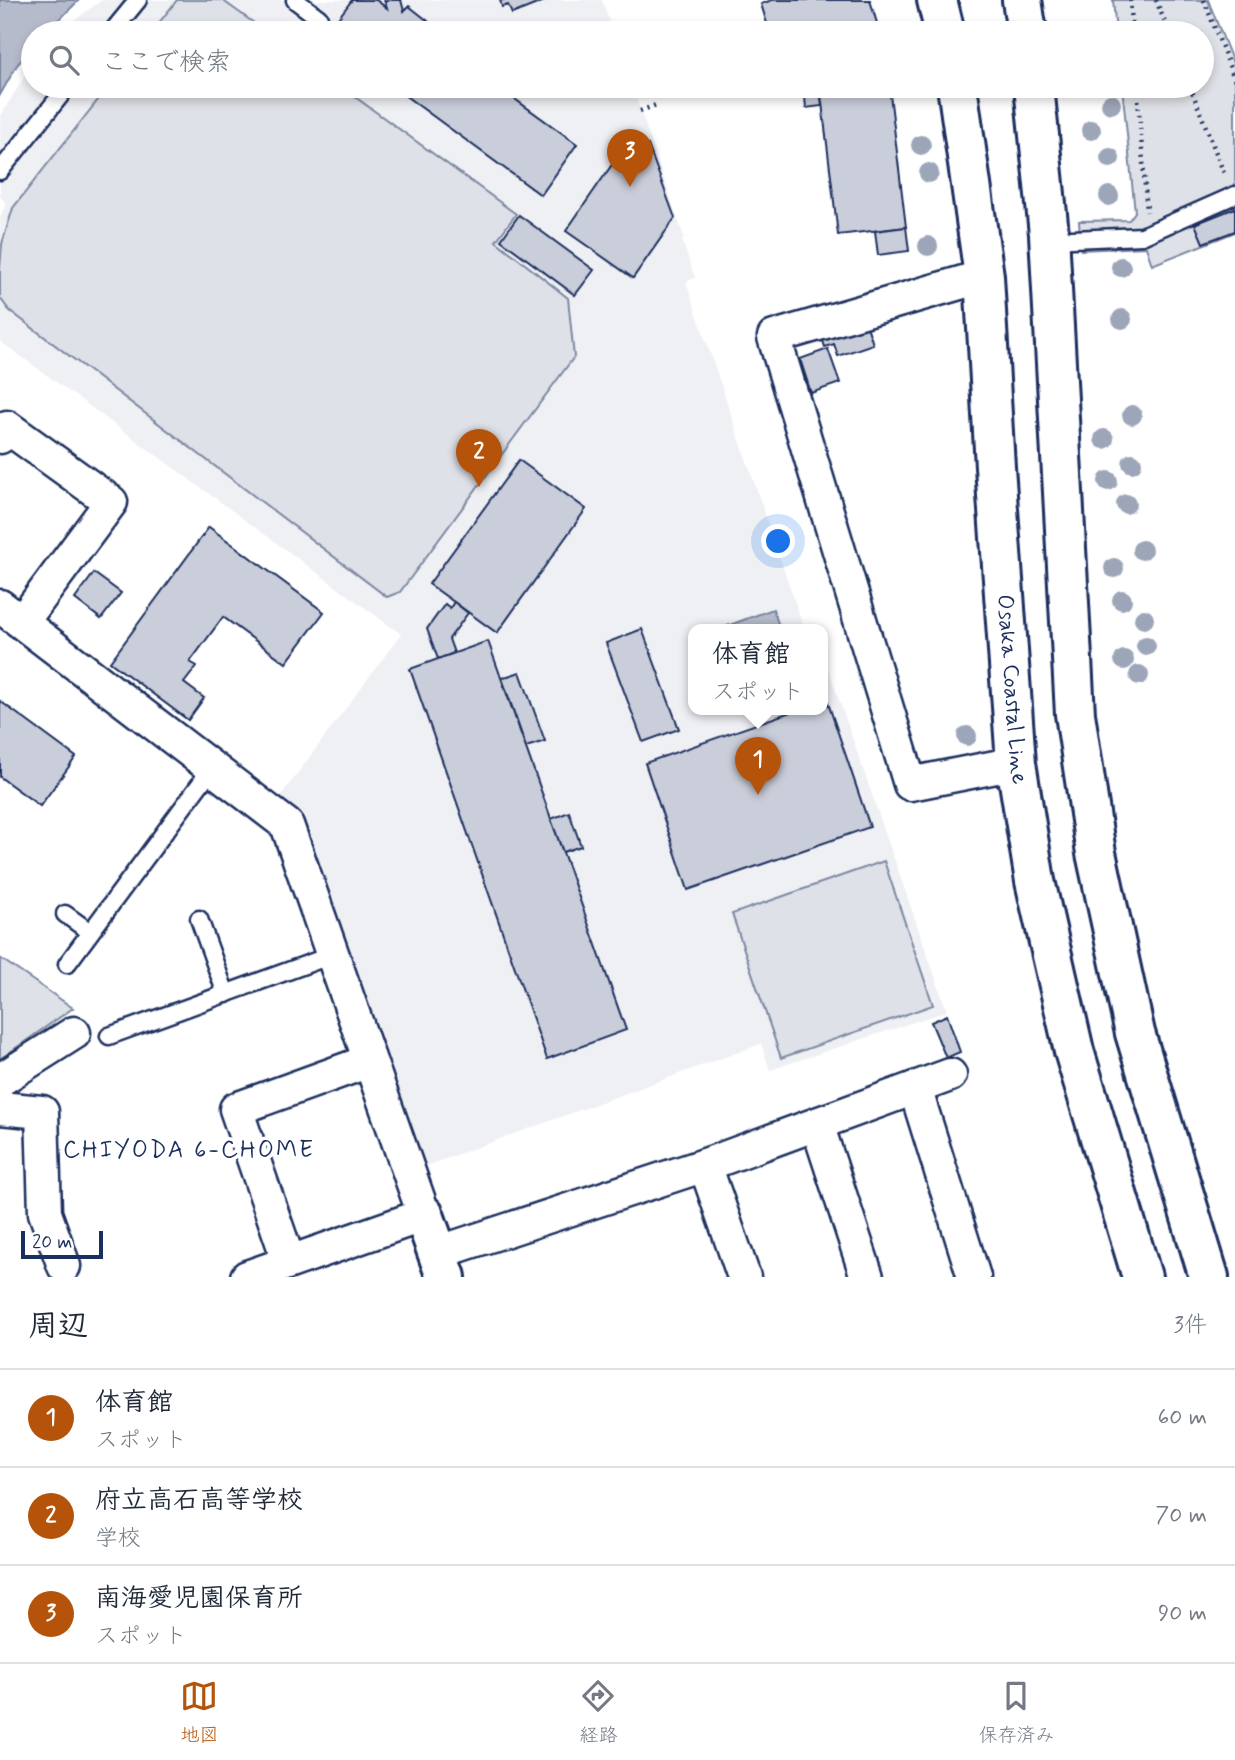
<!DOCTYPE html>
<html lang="ja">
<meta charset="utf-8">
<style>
:root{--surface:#fff;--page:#f2f2f3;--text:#1f2937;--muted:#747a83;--line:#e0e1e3;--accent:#b45309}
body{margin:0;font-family:Mynerve,"Klee One",sans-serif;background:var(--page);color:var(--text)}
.scale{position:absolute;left:21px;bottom:18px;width:82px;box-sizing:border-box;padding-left:7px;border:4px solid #1b2f5e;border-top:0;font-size:19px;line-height:24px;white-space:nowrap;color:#1b2f5e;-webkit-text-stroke:5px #fff;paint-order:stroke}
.you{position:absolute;left:779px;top:542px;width:24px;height:24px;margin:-18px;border:5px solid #fff;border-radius:50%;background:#1a73e8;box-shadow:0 0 0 10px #1a73e833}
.badge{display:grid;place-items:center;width:46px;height:46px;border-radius:50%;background:var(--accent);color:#fff;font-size:23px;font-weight:700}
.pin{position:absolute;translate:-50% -58px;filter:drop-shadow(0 2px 4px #0008)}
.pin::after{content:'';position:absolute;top:37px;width:24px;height:21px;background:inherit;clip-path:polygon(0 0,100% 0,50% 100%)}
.popup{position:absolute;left:688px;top:624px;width:140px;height:91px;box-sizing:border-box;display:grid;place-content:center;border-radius:14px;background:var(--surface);filter:drop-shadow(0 2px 5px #0005);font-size:23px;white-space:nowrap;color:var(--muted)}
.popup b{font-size:26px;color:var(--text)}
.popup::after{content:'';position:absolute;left:50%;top:100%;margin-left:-14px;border:14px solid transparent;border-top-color:var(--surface)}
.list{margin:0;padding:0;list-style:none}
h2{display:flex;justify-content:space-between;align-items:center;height:91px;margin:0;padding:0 28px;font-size:30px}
h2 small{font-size:23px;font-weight:400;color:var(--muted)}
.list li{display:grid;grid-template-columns:46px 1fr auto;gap:21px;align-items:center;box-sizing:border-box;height:98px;padding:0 28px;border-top:2px solid var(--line)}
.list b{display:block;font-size:26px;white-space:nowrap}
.list p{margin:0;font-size:23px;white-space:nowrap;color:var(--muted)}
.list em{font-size:23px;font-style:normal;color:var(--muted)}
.icon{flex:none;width:38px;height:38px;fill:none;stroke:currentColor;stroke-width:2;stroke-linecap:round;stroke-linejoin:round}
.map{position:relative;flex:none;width:1235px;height:1277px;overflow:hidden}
.search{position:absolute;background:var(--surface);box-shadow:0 4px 10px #0003;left:21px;right:21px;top:21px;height:77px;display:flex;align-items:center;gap:18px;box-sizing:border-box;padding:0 24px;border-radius:38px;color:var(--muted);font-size:26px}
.sheet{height:385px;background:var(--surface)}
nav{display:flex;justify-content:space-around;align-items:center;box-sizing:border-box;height:98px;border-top:2px solid var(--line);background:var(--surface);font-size:19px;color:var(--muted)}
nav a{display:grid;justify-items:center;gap:4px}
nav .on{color:var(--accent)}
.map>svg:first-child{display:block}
.built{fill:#eff0f4}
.green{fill:#dee1e7;stroke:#7c88a2;stroke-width:2}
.water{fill:#b5bbca;stroke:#77839f;stroke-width:2}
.building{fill:#caceda;stroke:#1b2f5e;stroke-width:2}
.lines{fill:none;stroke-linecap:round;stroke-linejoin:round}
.lane-casing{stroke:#1b2f5e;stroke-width:21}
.street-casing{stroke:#1b2f5e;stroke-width:37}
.secondary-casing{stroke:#1b2f5e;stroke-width:44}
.primary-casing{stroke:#1b2f5e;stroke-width:44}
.path{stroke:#1b2f5e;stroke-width:4.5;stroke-dasharray:2 5;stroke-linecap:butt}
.lane{stroke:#fff;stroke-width:16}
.street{stroke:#fff;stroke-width:32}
.secondary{stroke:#fff;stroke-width:38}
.primary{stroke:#fff;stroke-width:38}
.tree{fill:#9da5b9}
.labels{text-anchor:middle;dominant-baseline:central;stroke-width:7;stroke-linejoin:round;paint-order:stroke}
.street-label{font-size:23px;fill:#1b2f5e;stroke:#fff}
.neighbourhood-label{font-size:24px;letter-spacing:2px;fill:#1b2f5e;stroke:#fff}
</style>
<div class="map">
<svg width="1235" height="1277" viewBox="0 0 1235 1277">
<rect width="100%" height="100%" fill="#fff"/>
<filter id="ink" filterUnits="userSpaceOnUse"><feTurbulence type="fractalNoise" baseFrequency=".0143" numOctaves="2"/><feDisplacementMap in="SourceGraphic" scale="14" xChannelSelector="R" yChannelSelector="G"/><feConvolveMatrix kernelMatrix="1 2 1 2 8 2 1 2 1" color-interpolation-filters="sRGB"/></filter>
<g filter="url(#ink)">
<g class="built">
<path d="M102 0H602L613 33H57Z"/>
<path d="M33 62V86H632L684 237 682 241 695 278 686 282 804 629H693V709H823V670L828 668 947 1011 770 1070 761 1044 426 1166 297 810 280 797 401 634 0 341V218L6 203 0 196V117Z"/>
</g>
<g class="green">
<path d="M177 0H222L268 33H151Z"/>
<path d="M1113 0H1208L1235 68V232L1152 265 1146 247 1081 250 1079 221 1129 220 1135 212 1122 86H1202V33H1116Z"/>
<path d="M109 86H340L516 214 496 241 568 298 574 357 400 592 387 597 9 310 0 298V268L2 244 13 208Z"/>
<path d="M884 861 933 1005 781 1058 732 914Z"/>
<path d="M0 958 73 1008 0 1059Z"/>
</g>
<g class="water">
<path d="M0 0H79L46 33H33V47L17 65 0 95Z"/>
<path d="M773 609 780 629H719Z"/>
</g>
<g class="building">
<path d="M352 0H376L387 8 384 0H401L404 11 409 6 428 21 421 31 424 33H327Z"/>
<path d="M500 0H547L512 14 508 5 502 7Z"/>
<path d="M772 0H870L880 33H770L761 4Z"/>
<path d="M392 86H497L577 144 541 195Z"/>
<path d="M804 86H820L822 106 806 108Z"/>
<path d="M820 86H889L906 227 838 235Z"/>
<path d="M648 145 675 218 633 278 566 231 618 156Z"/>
<path d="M1235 208V231L1203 243 1195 224Z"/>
<path d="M519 215 594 270 575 295 501 240Z"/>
<path d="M906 227 909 251 878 255 875 231Z"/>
<path d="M866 323 873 344 838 356 834 344 825 347 822 338Z"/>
<path d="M828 349 840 383 811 393 800 359Z"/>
<path d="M519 460 586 509 497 633 429 584Z"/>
<path d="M209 527 324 612 286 663 223 617 190 662 197 666 184 683 204 698 188 720 110 662Z"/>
<path d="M94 573 121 593 101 619 75 599Z"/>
<path d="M454 602 468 613 449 639 454 653 438 659 427 629 445 604 450 608Z"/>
<path d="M642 629 679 729 643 742 606 643Z"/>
<path d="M488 641 626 1030 547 1059 410 669Z"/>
<path d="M520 672 545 741 526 747 502 678Z"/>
<path d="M827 700 870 827 688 890 645 763 799 709H823V701Z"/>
<path d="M0 701 76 757 40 806 0 777Z"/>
<path d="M569 812 581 846 563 852 551 819Z"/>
<path d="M947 1015 960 1052 946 1058 931 1022Z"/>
</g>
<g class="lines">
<g class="lane-casing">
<g id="lane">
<path d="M295 0 319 18"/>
<path d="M111 33 138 0"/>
<path d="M0 171 68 86"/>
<path d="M1049 240 1142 236 1235 195"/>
<path d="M65 914 90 932"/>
<path d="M199 919 226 994"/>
<path d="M67 964 212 768"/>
<path d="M109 1036 332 955"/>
</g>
</g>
<g class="street-casing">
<g id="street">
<path d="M984 276 774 337 910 784 1016 763"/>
<path d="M0 437 7 427 111 502 22 622"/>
<path d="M0 606 287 825 424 1215 247 1277"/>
<path d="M0 1080 74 1033"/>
<path d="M915 1088 974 1277"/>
<path d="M0 1108 42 1112 45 1213 64 1266"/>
<path d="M817 1124 867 1277"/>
<path d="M705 1165 744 1277"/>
<path d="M437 1253 705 1165 950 1075"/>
<path d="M289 1262 236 1109 369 1061"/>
</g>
</g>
<g class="secondary-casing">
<path id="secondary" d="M424 1215 446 1277"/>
</g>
<g class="primary-casing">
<g id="primary">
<path d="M937 0 945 33"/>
<path d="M1022 0 1027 33"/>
<path id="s1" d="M957 86 984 276 995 467 1016 763 1035 881 1074 1051 1142 1277"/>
<path d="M1034 86 1049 234 1075 714 1096 853 1135 1033 1209 1277"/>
</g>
</g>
<g class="path">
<path d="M1130 0 1133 33"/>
<path d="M1156 0 1169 33"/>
<path d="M1204 0 1235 81"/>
<path d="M1137 86 1147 212"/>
<path d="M1190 86 1225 176"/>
<path d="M640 111 659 104"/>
</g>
<use href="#lane" class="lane"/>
<use href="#street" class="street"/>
<use href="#secondary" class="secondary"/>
<use href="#primary" class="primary"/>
</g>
<g class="tree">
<circle cx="1111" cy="104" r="10"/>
<circle cx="1091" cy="130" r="10"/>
<circle cx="921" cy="145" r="10"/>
<circle cx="1110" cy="158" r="10"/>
<circle cx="929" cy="173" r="10"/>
<circle cx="1109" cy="196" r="10"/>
<circle cx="928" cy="246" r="10"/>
<circle cx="1121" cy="267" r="10"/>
<circle cx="1122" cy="319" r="10"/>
<circle cx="1132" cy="415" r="10"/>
<circle cx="1104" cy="439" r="10"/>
<circle cx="1132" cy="463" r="10"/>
<circle cx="1108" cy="481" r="10"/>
<circle cx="1126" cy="504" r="10"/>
<circle cx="1142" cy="550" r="10"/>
<circle cx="1114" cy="568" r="10"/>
<circle cx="1122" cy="600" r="10"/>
<circle cx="1144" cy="619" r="10"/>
<circle cx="1146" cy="646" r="10"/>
<circle cx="1124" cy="660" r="10"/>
<circle cx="1139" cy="675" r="10"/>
<circle cx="967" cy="736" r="10"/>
</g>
</g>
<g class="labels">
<g class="street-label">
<text stroke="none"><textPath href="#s1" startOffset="606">Osaka Coastal Line</textPath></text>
</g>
<g class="neighbourhood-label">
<text x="189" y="1150">CHIYODA 6-CHOME</text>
</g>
</g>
</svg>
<div class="scale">20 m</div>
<div class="you"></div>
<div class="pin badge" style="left:758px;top:795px">1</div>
<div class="popup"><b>体育館</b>スポット</div>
<div class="pin badge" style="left:479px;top:487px">2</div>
<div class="pin badge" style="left:630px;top:187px">3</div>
<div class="search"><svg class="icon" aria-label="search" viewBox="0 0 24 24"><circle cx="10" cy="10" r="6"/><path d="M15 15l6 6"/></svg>ここで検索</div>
</div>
<section class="sheet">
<h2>周辺<small>3件</small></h2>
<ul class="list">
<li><span class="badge">1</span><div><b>体育館</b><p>スポット</p></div><em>60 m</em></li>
<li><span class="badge">2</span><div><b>府立高石高等学校</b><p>学校</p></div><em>70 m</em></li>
<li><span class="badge">3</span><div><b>南海愛児園保育所</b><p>スポット</p></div><em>90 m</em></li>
</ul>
</section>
<nav>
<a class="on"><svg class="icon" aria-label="map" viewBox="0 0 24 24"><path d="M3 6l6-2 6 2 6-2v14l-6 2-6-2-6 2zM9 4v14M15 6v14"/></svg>地図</a>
<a><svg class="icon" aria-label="directions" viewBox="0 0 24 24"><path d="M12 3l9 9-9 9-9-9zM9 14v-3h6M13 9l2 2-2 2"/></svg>経路</a>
<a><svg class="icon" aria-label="saved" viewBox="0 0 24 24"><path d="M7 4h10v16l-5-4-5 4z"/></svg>保存済み</a>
</nav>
